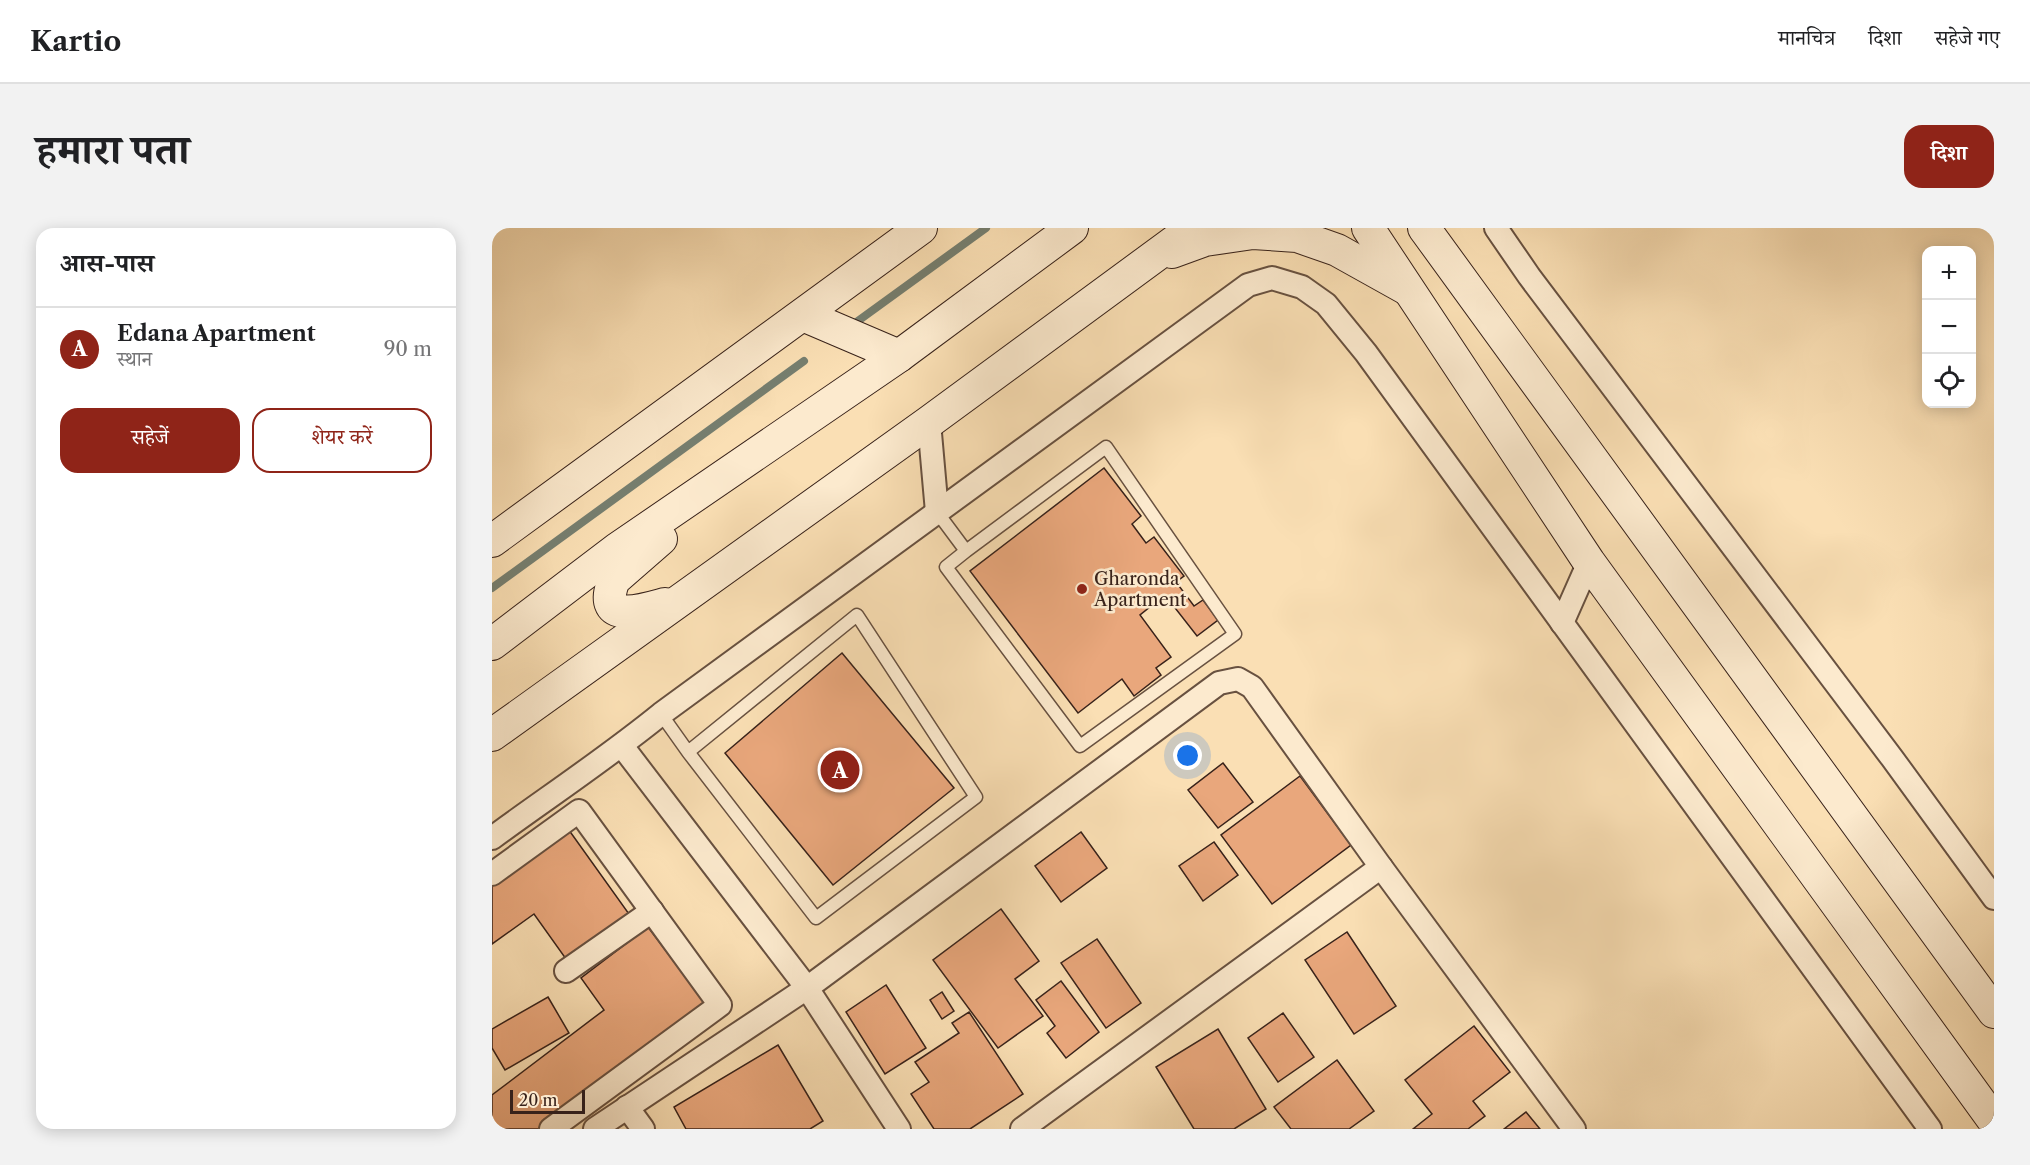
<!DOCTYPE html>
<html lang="hi">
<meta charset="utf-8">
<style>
:root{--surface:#fff;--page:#f2f2f2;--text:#202124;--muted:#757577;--line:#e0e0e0;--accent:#8f2418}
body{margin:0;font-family:"Libre Caslon Text","Noto Serif Devanagari",serif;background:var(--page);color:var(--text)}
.controls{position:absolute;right:18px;top:18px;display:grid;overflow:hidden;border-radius:12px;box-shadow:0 3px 15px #0003}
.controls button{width:54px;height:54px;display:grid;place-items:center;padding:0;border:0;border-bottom:2px solid var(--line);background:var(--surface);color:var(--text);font:30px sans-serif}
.scale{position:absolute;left:18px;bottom:15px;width:75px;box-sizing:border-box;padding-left:6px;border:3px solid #38221a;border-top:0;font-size:16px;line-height:21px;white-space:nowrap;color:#38221a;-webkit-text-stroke:4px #fceace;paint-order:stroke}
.you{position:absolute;left:696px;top:528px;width:21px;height:21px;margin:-15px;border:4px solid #fff;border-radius:50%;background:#1a73e8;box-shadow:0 0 0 9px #1a73e833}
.badge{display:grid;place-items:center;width:39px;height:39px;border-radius:50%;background:var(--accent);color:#fff;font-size:20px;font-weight:700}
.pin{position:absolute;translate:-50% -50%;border:3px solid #fff;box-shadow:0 2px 6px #0006}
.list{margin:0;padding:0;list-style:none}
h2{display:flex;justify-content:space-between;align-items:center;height:78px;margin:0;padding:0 24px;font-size:26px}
h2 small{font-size:20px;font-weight:400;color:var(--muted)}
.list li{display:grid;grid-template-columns:39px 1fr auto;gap:18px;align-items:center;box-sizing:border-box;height:84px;padding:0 24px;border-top:2px solid var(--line)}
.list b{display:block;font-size:22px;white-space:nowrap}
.list p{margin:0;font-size:20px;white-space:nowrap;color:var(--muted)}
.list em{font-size:20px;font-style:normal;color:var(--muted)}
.actions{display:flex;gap:12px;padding:18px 24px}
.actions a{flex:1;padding:14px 0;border:2px solid var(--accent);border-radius:18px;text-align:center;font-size:21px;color:var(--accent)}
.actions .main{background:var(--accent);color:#fff}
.icon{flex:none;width:33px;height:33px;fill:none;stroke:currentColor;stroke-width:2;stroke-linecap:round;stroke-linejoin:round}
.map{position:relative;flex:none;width:1502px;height:901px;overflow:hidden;border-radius:18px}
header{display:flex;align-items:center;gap:36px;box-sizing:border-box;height:84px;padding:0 30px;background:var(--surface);border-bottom:2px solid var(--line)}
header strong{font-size:28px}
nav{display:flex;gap:33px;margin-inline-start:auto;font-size:21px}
.intro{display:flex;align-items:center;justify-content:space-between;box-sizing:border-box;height:144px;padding:0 36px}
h1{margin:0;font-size:42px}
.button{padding:15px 27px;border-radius:18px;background:var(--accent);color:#fff;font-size:21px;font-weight:700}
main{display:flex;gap:36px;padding:0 36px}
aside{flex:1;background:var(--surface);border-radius:18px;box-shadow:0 3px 15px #0003}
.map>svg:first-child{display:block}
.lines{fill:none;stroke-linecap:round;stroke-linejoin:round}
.stream{stroke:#767f70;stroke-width:8}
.building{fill:#e9a77c;stroke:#38221a;stroke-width:1.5}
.lane-casing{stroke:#685140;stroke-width:15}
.street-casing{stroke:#685140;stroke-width:26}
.secondary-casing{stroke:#38221a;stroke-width:34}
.lane{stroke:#fceace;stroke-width:12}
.street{stroke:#fceace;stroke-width:22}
.secondary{stroke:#fceace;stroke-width:32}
.poi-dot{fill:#8f2418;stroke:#fceace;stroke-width:2}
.labels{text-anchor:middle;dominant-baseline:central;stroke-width:5;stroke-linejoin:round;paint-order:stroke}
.poi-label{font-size:18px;fill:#38221a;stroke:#fceace;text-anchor:start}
</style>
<header>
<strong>Kartio</strong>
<nav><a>मानचित्र</a><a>दिशा</a><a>सहेजे गए</a></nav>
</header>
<div class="intro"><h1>हमारा पता</h1><a class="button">दिशा</a></div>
<main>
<aside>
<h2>आस-पास<small></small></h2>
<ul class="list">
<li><span class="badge">A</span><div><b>Edana Apartment</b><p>स्थान</p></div><em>90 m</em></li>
</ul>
<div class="actions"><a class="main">सहेजें</a><a>शेयर करें</a></div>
</aside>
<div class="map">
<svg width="1502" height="901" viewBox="0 0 1502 901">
<rect width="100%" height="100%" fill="#fadfb4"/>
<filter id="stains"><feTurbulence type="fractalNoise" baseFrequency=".00333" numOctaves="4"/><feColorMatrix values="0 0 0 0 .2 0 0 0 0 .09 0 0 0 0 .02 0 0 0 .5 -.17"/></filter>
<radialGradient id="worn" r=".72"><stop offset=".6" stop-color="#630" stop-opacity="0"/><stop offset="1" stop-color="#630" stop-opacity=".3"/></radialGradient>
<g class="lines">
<g class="stream">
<path d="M359 98 494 0"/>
<path d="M0 360 312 133"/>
</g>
</g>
<g class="building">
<path d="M612 240 649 288 640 296 654 315 662 309 692 348 684 354 702 378 711 372 726 392 705 408 673 367 648 387 679 429 664 440 669 447 642 468 630 451 586 485 478 343Z"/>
<path d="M350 425 462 560 341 657 233 525Z"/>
<path d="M731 535 761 574 726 600 696 562Z"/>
<path d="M808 548 859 617 780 676 729 607Z"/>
<path d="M74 598 137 686 74 731 42 686 0 716V651Z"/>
<path d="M589 604 615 640 569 674 543 638Z"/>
<path d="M722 614 746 647 711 673 687 638Z"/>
<path d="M509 681 547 733 523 751 551 788 506 820 441 732Z"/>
<path d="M156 699 214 776 50 901H0V867L112 782 89 750Z"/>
<path d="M855 704 904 778 862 806 813 732Z"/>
<path d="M605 711 649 775 614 800 569 735Z"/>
<path d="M569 753 607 804 574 830 555 805 563 798 544 772Z"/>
<path d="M394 757 434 820 393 846 354 784Z"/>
<path d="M450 764 462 783 450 791 438 772Z"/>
<path d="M56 769 77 805 13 842 0 820V801Z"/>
<path d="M477 784 531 866 478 901H442L419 866 437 854 423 834 467 805 460 795Z"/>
<path d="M791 785 822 829 786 854 756 810Z"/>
<path d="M982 798 1018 844 981 873 993 888 976 901H921L940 886 913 852Z"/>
<path d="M726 801 774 881 742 901H702L664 839Z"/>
<path d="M286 817 331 893 318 901H194L182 879Z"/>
<path d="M845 832 882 883 857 901H799L782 879Z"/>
<path d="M1034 884 1048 901H1012Z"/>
</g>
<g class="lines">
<g class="lane-casing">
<g id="lane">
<path d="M445 284 474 323 614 219 743 406 588 518 454 339 474 323"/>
<path d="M169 486 196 524 324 690 484 569 365 387 196 524"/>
</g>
</g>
<g class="street-casing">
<g id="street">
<path d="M1004 0 1037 48 1400 530 1502 670"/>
<path d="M437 194 445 284"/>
<path d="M1070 395 1097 334"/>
<path d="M130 518 315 760 407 901"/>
<path d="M0 610C56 569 115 530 169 486L756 57 780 50 810 59 834 76 874 125 1438 901"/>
<path d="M0 646 87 583 228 777 59 901"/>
<path d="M74 743 160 683"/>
<path d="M135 879 151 901"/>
<path d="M103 901 315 760 727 455 746 451 760 459 889 639 1082 901"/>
<path d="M530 901 889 639"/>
</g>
</g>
<g class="secondary-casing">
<g id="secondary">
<path d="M876 0 1097 334 1502 893"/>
<path d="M932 0 1502 784"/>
<path d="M680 24 713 12 761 5 805 8 845 22 915 61"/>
<path d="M311 87 407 128"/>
<path d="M169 311 122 352C103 398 151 382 173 376"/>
<path d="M0 313 429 0"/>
<path d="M0 416 125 321 407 128 580 0"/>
<path d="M0 507 437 194 701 0"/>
</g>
</g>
<use href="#lane" class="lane"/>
<use href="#street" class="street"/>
<use href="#secondary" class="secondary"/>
</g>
<circle class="poi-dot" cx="590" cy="361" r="6"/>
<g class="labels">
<g class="poi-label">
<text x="602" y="351">Gharonda<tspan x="602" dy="21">Apartment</tspan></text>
</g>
</g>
<rect width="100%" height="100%" filter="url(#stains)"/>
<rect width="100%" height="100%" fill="url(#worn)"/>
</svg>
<div class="controls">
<button>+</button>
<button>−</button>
<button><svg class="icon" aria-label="locate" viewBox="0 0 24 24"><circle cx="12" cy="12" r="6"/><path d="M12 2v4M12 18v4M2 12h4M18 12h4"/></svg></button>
</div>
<div class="scale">20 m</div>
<div class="you"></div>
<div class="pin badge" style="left:348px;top:542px">A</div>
</div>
</main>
